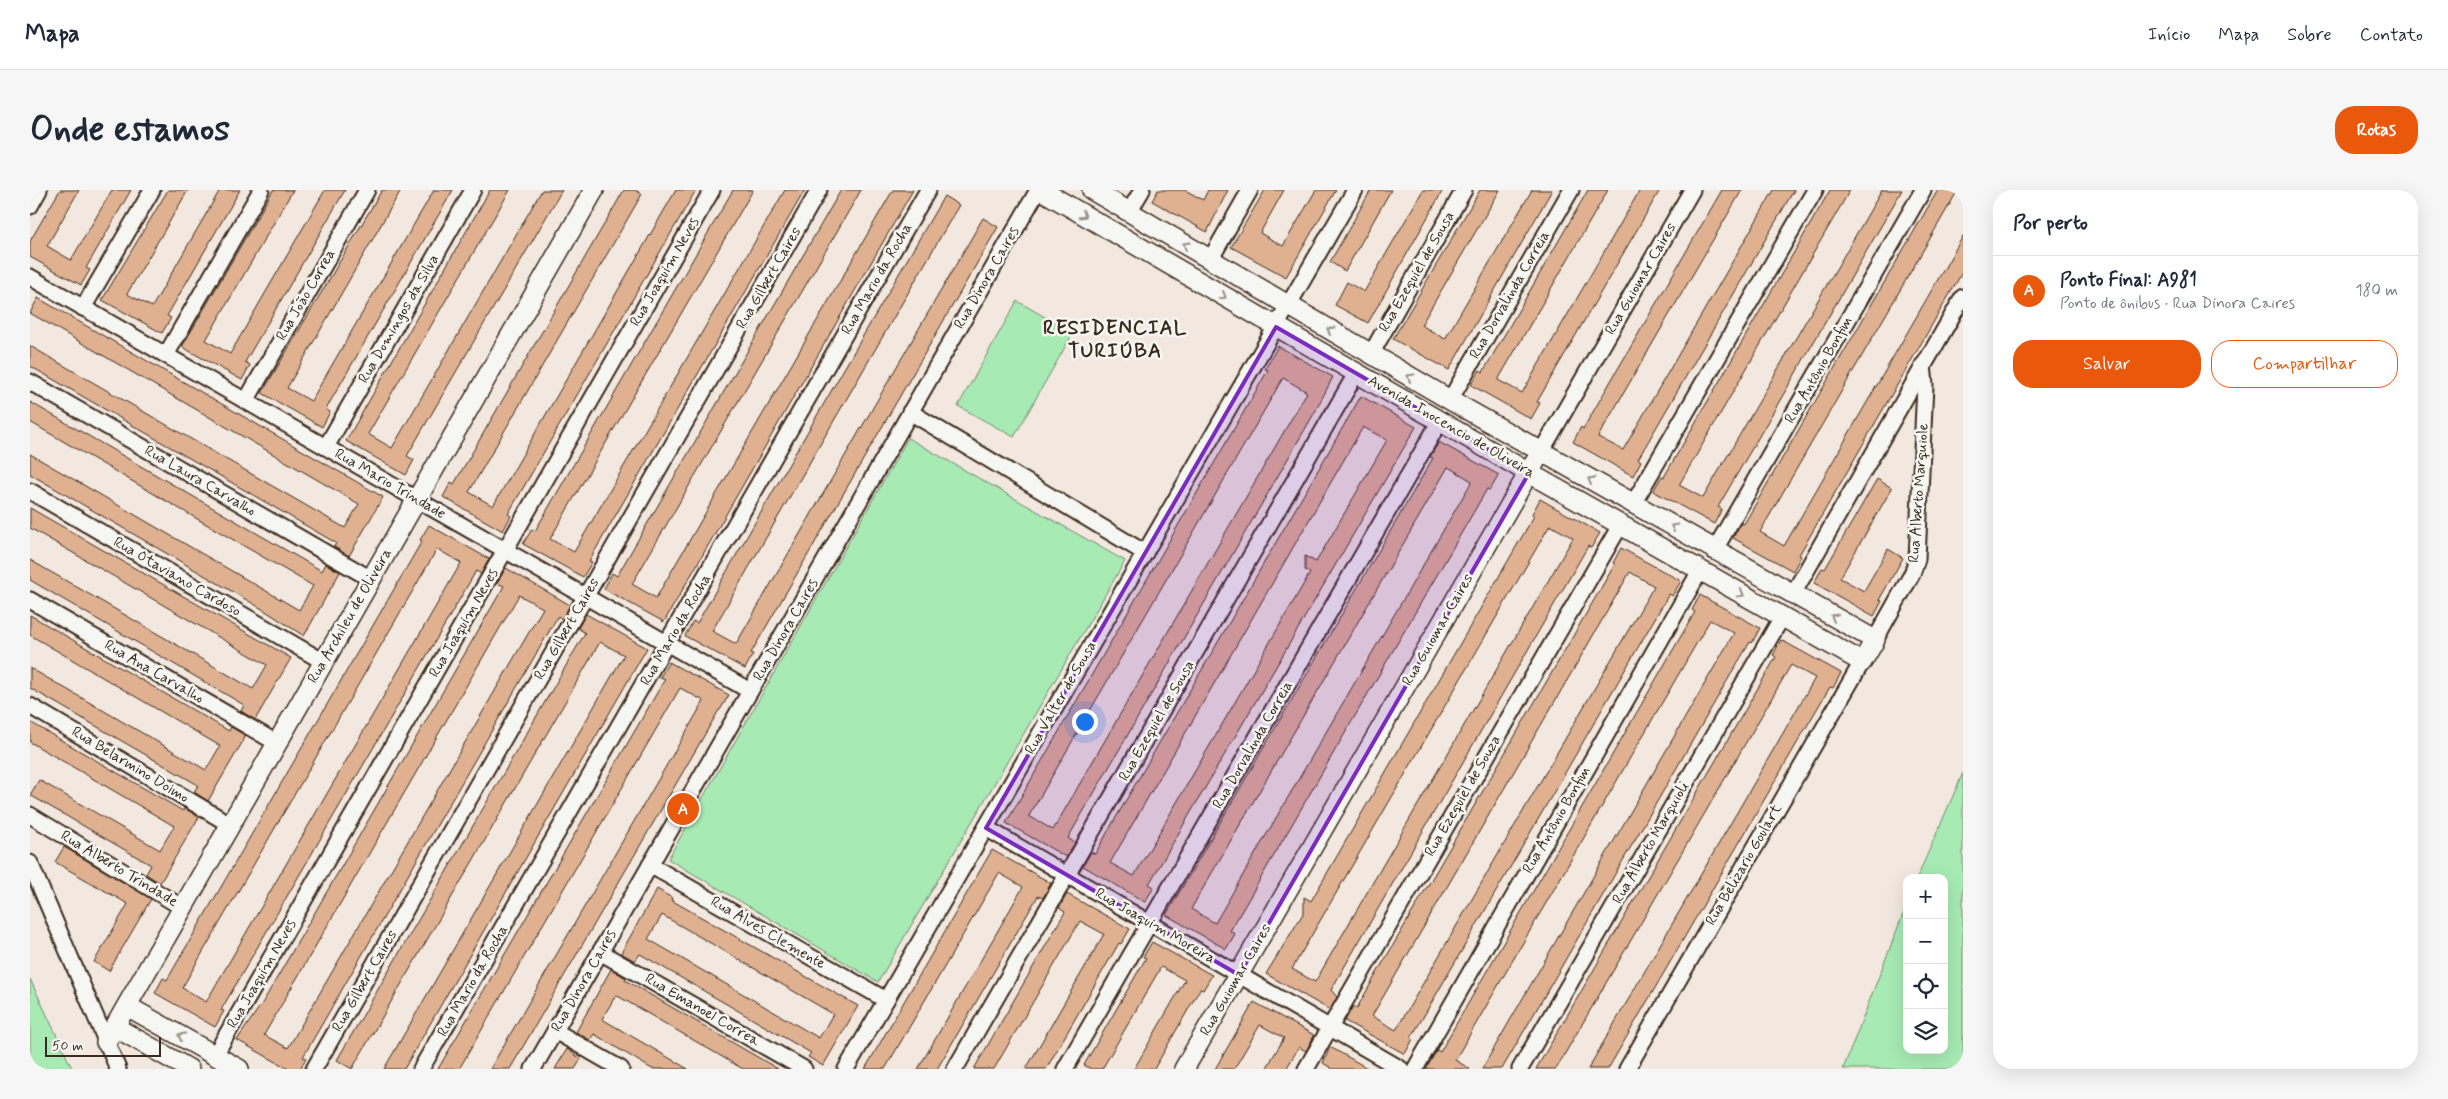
<!DOCTYPE html>
<html lang="pt">
<meta charset="utf-8">
<style>
:root{--surface:#fff;--page:#f6f6f7;--text:#1f2937;--muted:#747a83;--line:#e0e1e3;--accent:#ea580c}
body{margin:0;font-family:Mynerve,sans-serif;background:var(--page);color:var(--text)}
.controls{position:absolute;right:15px;bottom:15px;display:grid;overflow:hidden;border-radius:10px;box-shadow:0 5px 20px #0002}
.controls button{width:45px;height:45px;display:grid;place-items:center;padding:0;border:0;border-bottom:1px solid var(--line);background:var(--surface);color:var(--text);font:25px sans-serif}
.scale{position:absolute;left:15px;bottom:12px;width:116px;box-sizing:border-box;padding-left:5px;border:2px solid #3b2a1e;border-top:0;font-size:14px;line-height:18px;white-space:nowrap;color:#3b2a1e;-webkit-text-stroke:4px #f6f6f2;paint-order:stroke}
.you{position:absolute;left:1054px;top:531px;width:18px;height:18px;margin:-12px;border:4px solid #fff;border-radius:50%;background:#1a73e8;box-shadow:0 0 0 8px #1a73e833}
.badge{display:grid;place-items:center;width:32px;height:32px;border-radius:50%;background:var(--accent);color:#fff;font-size:16px;font-weight:700}
.pin{position:absolute;translate:-50% -50%;border:2px solid #fff;box-shadow:0 1px 5px #0006}
.list{margin:0;padding:0;list-style:none}
h2{display:flex;justify-content:space-between;align-items:center;height:65px;margin:0;padding:0 20px;font-size:21px}
h2 small{font-size:16px;font-weight:400;color:var(--muted)}
.list li{display:grid;grid-template-columns:32px 1fr auto;gap:15px;align-items:center;box-sizing:border-box;height:70px;padding:0 20px;border-top:1px solid var(--line)}
.list b{display:block;font-size:19px;white-space:nowrap}
.list p{margin:0;font-size:16px;white-space:nowrap;color:var(--muted)}
.list em{font-size:16px;font-style:normal;color:var(--muted)}
.actions{display:flex;gap:10px;padding:15px 20px}
.actions a{flex:1;padding:11px 0;border:1px solid var(--accent);border-radius:20px;text-align:center;font-size:18px;color:var(--accent)}
.actions .main{background:var(--accent);color:#fff}
.icon{flex:none;width:28px;height:28px;fill:none;stroke:currentColor;stroke-width:2;stroke-linecap:round;stroke-linejoin:round}
.map{position:relative;flex:none;width:1933px;height:879px;overflow:hidden;border-radius:20px}
header{display:flex;align-items:center;gap:30px;box-sizing:border-box;height:70px;padding:0 25px;background:var(--surface);border-bottom:1px solid var(--line)}
header strong{font-size:24px}
nav{display:flex;gap:28px;margin-inline-start:auto;font-size:18px}
.intro{display:flex;align-items:center;justify-content:space-between;box-sizing:border-box;height:120px;padding:0 30px}
h1{margin:0;font-size:35px}
.button{padding:12px 22px;border-radius:20px;background:var(--accent);color:#fff;font-size:18px;font-weight:700}
main{display:flex;gap:30px;padding:0 30px}
aside{flex:1;background:var(--surface);border-radius:20px;box-shadow:0 5px 20px #0002}
.map>svg:first-child{display:block}
.green{fill:#a7eab4;stroke:#718a69}
.building{fill:#e0b191;stroke:#3b2a1e;fill-rule:evenodd}
.lines{fill:none;stroke-linecap:round;stroke-linejoin:round}
.minor-casing{stroke:#3b2a1e;stroke-width:19}
.tertiary-casing{stroke:#3b2a1e;stroke-width:22}
.minor{stroke:#f6f6f2;stroke-width:15}
.tertiary{stroke:#f6f6f2;stroke-width:19}
.oneway{stroke:#989088}
.marked{fill:#7b2cbf;fill-opacity:0.2;stroke:#7b2cbf;stroke-width:4;stroke-linejoin:round}
.labels{text-anchor:middle;dominant-baseline:central;stroke-width:5;stroke-linejoin:round;paint-order:stroke}
.street-label{font-size:15px;fill:#3b2a1e;stroke:#f6f6f2}
.district-label{font-size:20px;font-weight:bold;letter-spacing:1px;fill:#3b2a1e;stroke:#f6f6f2}
</style>
<header>
<strong>Mapa</strong>
<nav><a>Início</a><a>Mapa</a><a>Sobre</a><a>Contato</a></nav>
</header>
<div class="intro"><h1>Onde estamos</h1><a class="button">Rotas</a></div>
<main>
<div class="map">
<svg width="1933" height="879" viewBox="0 0 1933 879">
<rect width="100%" height="100%" fill="#f2e8df"/>
<filter id="ink" filterUnits="userSpaceOnUse"><feTurbulence type="fractalNoise" baseFrequency=".02" numOctaves="2"/><feDisplacementMap in="SourceGraphic" scale="10" xChannelSelector="R" yChannelSelector="G"/><feConvolveMatrix kernelMatrix="1 2 1 2 8 2 1 2 1" color-interpolation-filters="sRGB"/></filter>
<g filter="url(#ink)">
<g class="green">
<path d="M987 111 1043 143 984 247 928 216Z"/>
<path d="M878 248 1095 371 848 792 638 669Z"/>
<path d="M1933 583V879H1813L1877 714V860H1914V688H1887Z"/>
<path d="M0 789 41 876 43 879H0Z"/>
</g>
<g class="building">
<path d="M30 0H49L17 56 41 70 82 0H101L56 78 60 80 51 95 0 67V51Z"/>
<path d="M138 0H158L97 104 122 117 190 0H210L137 126 141 128 132 143 72 110Z"/>
<path d="M243 0H263L176 150 200 164 295 0H315L215 172 220 175 212 190 152 157Z"/>
<path d="M352 0H371L257 198 281 211 404 0H423L296 219 300 222 292 237 232 203Z"/>
<path d="M460 0H480L338 244 362 258 512 0H532L377 266 384 270 376 285 316 251Z"/>
<path d="M594 0H605L612 4 439 302 463 316 646 0H666L478 324 481 326 473 341 413 307 421 292 424 294Z"/>
<path d="M703 0H723L520 349 544 362 755 0H775L559 371 562 372 553 387 493 354 502 339 505 341Z"/>
<path d="M811 0H831L602 394 626 408 863 0H883L634 432 574 399 582 383 587 386Z"/>
<path d="M1128 0H1155L1173 10 1178 0H1198L1177 42 1122 11Z"/>
<path d="M1235 0H1254L1230 43 1253 56 1286 0H1306L1256 87 1201 57Z"/>
<path d="M1341 0H1361L1315 81 1300 72Z"/>
<path d="M1393 0H1413L1338 133 1305 115 1317 92 1334 102Z"/>
<path d="M1450 0H1470L1391 135 1415 149 1502 0H1522L1419 180 1363 149Z"/>
<path d="M1558 0H1578L1468 190 1492 203 1610 0H1630L1507 212 1510 213 1501 229 1441 195 1450 180 1453 182Z"/>
<path d="M1692 0H1712L1568 247 1593 260 1744 0H1764L1608 269 1611 271 1603 286 1543 252 1551 237 1553 239Z"/>
<path d="M1800 0H1820L1649 295 1673 308 1852 0H1872L1688 317 1692 319 1684 334 1623 301 1632 286 1634 287Z"/>
<path d="M1908 0H1928L1730 342 1754 356 1933 46V81L1769 365 1771 366 1763 381 1703 348 1711 333 1714 334Z"/>
<path d="M914 6 929 15 682 441 706 454 953 28 968 37 721 463 723 464 715 479 655 446 663 431 667 433Z"/>
<path d="M8 108 353 307 319 366 304 357 306 353 0 176V156L315 338 329 314 0 123Z"/>
<path d="M1248 156 1303 187 1285 222 1038 648 1045 653 1036 667 976 633 1238 180 1235 179ZM1253 188 1277 202 1023 640 999 626Z"/>
<path d="M1331 206 1386 237 1119 694 1124 697 1115 712 1053 676 1061 662 1065 664 1081 636ZM1333 237 1357 250 1286 372 1275 366V380L1280 383 1104 686 1080 673Z"/>
<path d="M0 212 292 381 296 374 310 382 274 446 234 420 0 284V264L269 420 283 396 0 232Z"/>
<path d="M1409 252 1469 285 1460 300 1457 299 1200 741 1205 744 1196 759 1136 725 1403 268 1400 267ZM1418 277 1442 291 1185 733 1161 719Z"/>
<path d="M1847 289 1862 298 1810 388 1834 401 1858 359 1873 368 1849 410 1852 411 1844 426 1784 393 1792 378 1795 379Z"/>
<path d="M1510 309 1570 343 1561 358 1558 356 1301 800 1307 807 1300 820 1236 784 1274 722V707L1281 711 1504 326 1502 324ZM1520 335 1543 348 1285 792 1262 779Z"/>
<path d="M0 318 261 468 225 530 211 521 214 515 0 390V370L223 499 237 475 0 338Z"/>
<path d="M399 335 459 369 451 384 446 381 191 820 194 821 185 837 125 803 133 788 137 790 392 351 390 350ZM407 359 431 373 176 812 152 798Z"/>
<path d="M1591 358 1651 391 1642 406 1639 404 1381 848 1383 849 1375 864 1315 831 1323 816 1327 818 1344 788 1585 374 1583 373ZM1600 382 1624 396 1366 840 1342 826Z"/>
<path d="M476 378 540 415 532 429 528 426 273 867 276 868 270 879H259L207 850 233 812 474 396 467 393ZM489 405 513 418 258 858 234 845Z"/>
<path d="M1670 405 1730 438 1722 453 1720 452 1704 479 1472 879H1452L1704 443 1680 430 1425 870 1440 879H1396L1407 860 1410 862 1665 422 1662 420Z"/>
<path d="M556 424 617 458 374 879H354L594 465 570 452 322 879 307 870 555 443 548 438Z"/>
<path d="M0 425 199 541 201 537 216 546 178 611 164 602 168 595 0 498V478L176 580 190 556 0 445Z"/>
<path d="M1751 450 1811 483 1803 498 1800 497 1784 524 1578 879H1558L1785 488 1761 475 1526 879H1506L1746 467 1743 465Z"/>
<path d="M639 472 699 505 690 520H689L480 879H460L674 511 650 498 429 879H408L635 489 630 487Z"/>
<path d="M0 532 153 621 154 618 169 627 130 693 116 684 121 675 0 605 9 590 130 660 144 636 0 552Z"/>
<path d="M34 657 121 709 79 781 64 772 98 714 25 672Z"/>
<path d="M962 660 1021 693 1013 708 1008 706 907 879H888L993 697 969 683 855 879H835Z"/>
<path d="M627 699 642 708 641 710 828 816 793 876 778 867 781 863 610 764 605 771 591 763ZM632 725 803 824 789 848 618 749Z"/>
<path d="M1037 704 1100 739 1091 754 1089 753 1016 879H996L1074 744 1050 731 964 879H944L1035 722 1029 718Z"/>
<path d="M1122 752 1182 785 1173 800 1170 799 1124 879H1104L1155 790 1131 777 1072 879H1061L1054 875 1116 768 1113 767Z"/>
<path d="M581 779 596 788 595 790 748 879H713L586 805 572 829 658 879H622L564 844 560 850 546 842Z"/>
<path d="M1224 812 1284 845 1283 848 1276 861 1269 857 1256 879H1236L1254 848 1230 835 1204 879H1185Z"/>
<path d="M1300 857 1339 879H1303L1293 873Z"/>
<path d="M537 859 551 869 545 879H525Z"/>
</g>
<g class="lines">
<g class="minor-casing">
<g id="minor">
<path d="M0 16 9 0"/>
<path d="M1099 22 1112 0"/>
<path d="M1180 70 1220 0"/>
<path d="M0 87 720 501"/>
<path d="M53 118 122 0"/>
<path d="M1341 164 1434 0"/>
<path d="M136 165 231 0"/>
<path d="M0 192 341 389"/>
<path d="M1420 210 1541 0"/>
<path d="M216 211 337 0"/>
<path d="M880 222 1115 363"/>
<path d="M296 257 443 0"/>
<path d="M1511 262 1662 0"/>
<path d="M0 301 294 472"/>
<path d="M1603 314 1785 0"/>
<path d="M1684 361 1893 0"/>
<path d="M1763 404 1933 107"/>
<path d="M0 410 247 553"/>
<path d="M1845 450 1882 384 1887 369 1895 195 1893 175"/>
<path d="M0 516 201 635"/>
<path d="M0 625 153 718"/>
<path d="M956 638 1371 879"/>
<path d="M0 673 88 879"/>
<path d="M620 675 856 810"/>
<path d="M570 762 774 879"/>
<path d="M525 841 591 879"/>
<path d="M185 865 682 0"/>
<path d="M284 879 789 0"/>
<path d="M391 879 898 0"/>
<path d="M503 879 1008 0"/>
<path d="M816 879 1325 0"/>
<path d="M925 879 1327 182"/>
<path d="M1035 879 1410 231"/>
<path d="M1276 879 1591 334"/>
<path d="M1385 879 1670 381"/>
<path d="M1490 879 1752 427"/>
<path d="M1597 879 1832 472"/>
</g>
</g>
<g class="tertiary-casing">
<g id="tertiary">
<path d="M1011 0 1499 283 1832 472 1845 450 1420 210 1062 0"/>
<path d="M97 816 209 879"/>
<path d="M85 837 159 879"/>
<path d="M76 852 564 0"/>
<path d="M1154 879 1505 272"/>
</g>
</g>
<use href="#minor" class="minor"/>
<use href="#tertiary" class="tertiary"/>
</g>
<defs><path id="oneway-chevron" d="M-2-3.5L2.5 0L-2 3.5" fill="none" stroke-width="1.6" stroke-linecap="round" stroke-linejoin="round" transform="scale(1.25)"/></defs>
<g class="oneway">
<use href="#oneway-chevron" transform="translate(1053 25) rotate(30)"/>
<use href="#oneway-chevron" transform="translate(1156 55) rotate(-149)"/>
<use href="#oneway-chevron" transform="translate(1193 106) rotate(30)"/>
<use href="#oneway-chevron" transform="translate(1300 140) rotate(-150)"/>
<use href="#oneway-chevron" transform="translate(1380 187) rotate(-150)"/>
<use href="#oneway-chevron" transform="translate(1561 290) rotate(-150)"/>
<use href="#oneway-chevron" transform="translate(1644 337) rotate(-150)"/>
<use href="#oneway-chevron" transform="translate(1711 404) rotate(29)"/>
<use href="#oneway-chevron" transform="translate(1804 427) rotate(-151)"/>
<use href="#oneway-chevron" transform="translate(151 846) rotate(-150)"/>
</g>
</g>
<path class="marked" d="M1246 137 1499 283 1209 785 956 638Z"/>
<g class="labels">
<g class="street-label">
<text transform="translate(635 82) rotate(-60)">Rua Joaquim Neves</text>
<text transform="translate(1387 82) rotate(-60)">Rua Ezequiel de Sousa</text>
<text transform="translate(739 88) rotate(-60)">Rua Gilbert Caires</text>
<text transform="translate(957 88) rotate(-60)">Rua Dinora Caires</text>
<text transform="translate(847 89) rotate(-60)">Rua Mario da Rocha</text>
<text transform="translate(1611 89) rotate(-60)">Rua Guiomar Caires</text>
<text transform="translate(276 105) rotate(-60)">Rua João Correa</text>
<text transform="translate(1480 105) rotate(-60)">Rua Dorvalinda Correia</text>
<text transform="translate(369 129) rotate(-60)">Rua Domingos da Silva</text>
<text transform="translate(1789 180) rotate(-60)">Rua Antônio Bonfim</text>
<text transform="translate(1421 237) rotate(30)">Avenida Inocencio de Oliveira</text>
<text transform="translate(170 291) rotate(30)">Rua Laura Carvalho</text>
<text transform="translate(360 294) rotate(30)">Rua Mario Trindade</text>
<text transform="translate(1889 303) rotate(-86)">Rua Alberto Marquiole</text>
<text transform="translate(147 387) rotate(30)">Rua Otaviano Cardoso</text>
<text transform="translate(320 426) rotate(-60)">Rua Archileu de Oliveira</text>
<text transform="translate(434 433) rotate(-60)">Rua Joaquim Neves</text>
<text transform="translate(537 439) rotate(-60)">Rua Gilbert Caires</text>
<text transform="translate(646 440) rotate(-60)">Rua Mario da Rocha</text>
<text transform="translate(756 440) rotate(-60)">Rua Dinora Caires</text>
<text transform="translate(1408 440) rotate(-60)">Rua Guiomar Caires</text>
<text transform="translate(124 482) rotate(30)">Rua Ana Carvalho</text>
<text transform="translate(1031 508) rotate(-60)">Rua Valter de Sousa</text>
<text transform="translate(1127 531) rotate(-60)">Rua Ezequiel de Sousa</text>
<text transform="translate(1223 555) rotate(-60)">Rua Dorvalinda Correia</text>
<text transform="translate(100 575) rotate(31)">Rua Belarmino Doimo</text>
<text transform="translate(1433 606) rotate(-60)">Rua Ezequiel de Souza</text>
<text transform="translate(1527 630) rotate(-60)">Rua Antônio Bonfim</text>
<text transform="translate(1621 653) rotate(-60)">Rua Alberto Marquioli</text>
<text transform="translate(1714 675) rotate(-60)">Rua Belizario Goulart</text>
<text transform="translate(89 679) rotate(31)">Rua Alberto Trindade</text>
<text transform="translate(1125 736) rotate(30)">Rua Joaquim Moreira</text>
<text transform="translate(738 743) rotate(30)">Rua Alves Clemente</text>
<text transform="translate(232 784) rotate(-60)">Rua Joaquim Neves</text>
<text transform="translate(1206 790) rotate(-60)">Rua Guiomar Caires</text>
<text transform="translate(335 791) rotate(-60)">Rua Gilbert Caires</text>
<text transform="translate(443 791) rotate(-60)">Rua Mario da Rocha</text>
<text transform="translate(554 791) rotate(-60)">Rua Dinora Caires</text>
<text transform="translate(672 820) rotate(30)">Rua Emanoel Correa</text>
</g>
<g class="district-label">
<text x="1085" y="138">RESIDENCIAL<tspan x="1085" dy="23">TURIÚBA</tspan></text>
</g>
</g>
</svg>
<div class="controls">
<button>+</button>
<button>−</button>
<button><svg class="icon" aria-label="locate" viewBox="0 0 24 24"><circle cx="12" cy="12" r="6"/><path d="M12 2v4M12 18v4M2 12h4M18 12h4"/></svg></button>
<button><svg class="icon" aria-label="layers" viewBox="0 0 24 24"><path d="M12 4l9 5-9 5-9-5zM3 14l9 5 9-5"/></svg></button>
</div>
<div class="scale">50 m</div>
<div class="you"></div>
<div class="pin badge" style="left:653px;top:619px">A</div>
</div>
<aside>
<h2>Por perto<small></small></h2>
<ul class="list">
<li><span class="badge">A</span><div><b>Ponto Final: A981</b><p>Ponto de ônibus · Rua Dinora Caires</p></div><em>180 m</em></li>
</ul>
<div class="actions"><a class="main">Salvar</a><a>Compartilhar</a></div>
</aside>
</main>
